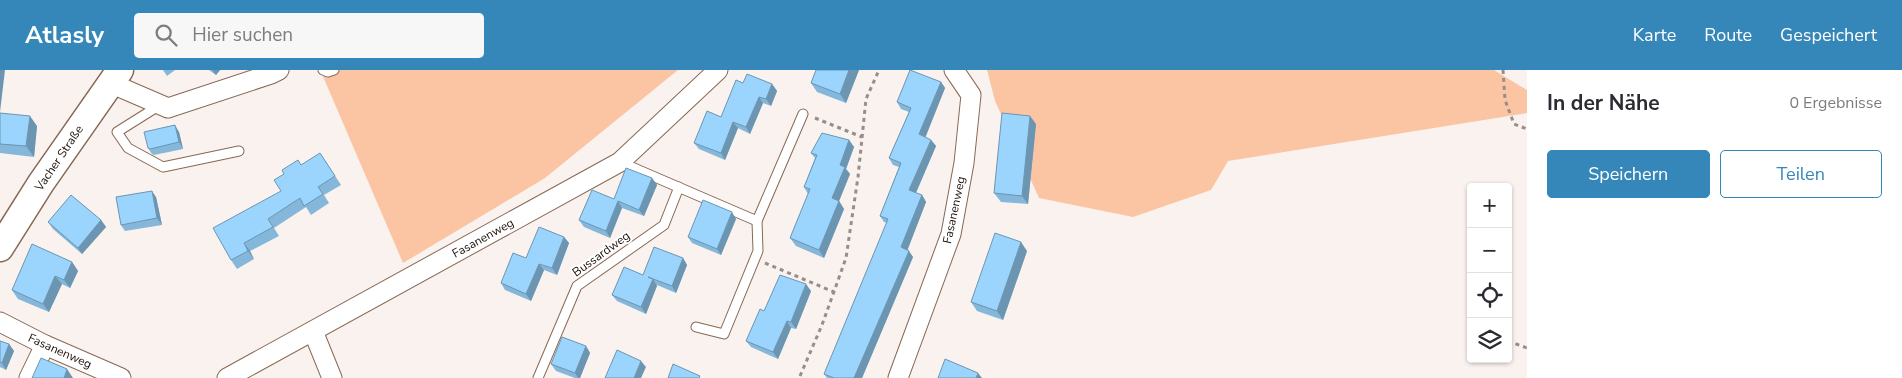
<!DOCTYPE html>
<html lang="de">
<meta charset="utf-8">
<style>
:root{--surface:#fff;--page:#f7f7f7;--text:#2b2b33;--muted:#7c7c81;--line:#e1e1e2;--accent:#3487b8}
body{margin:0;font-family:"Nunito Sans",sans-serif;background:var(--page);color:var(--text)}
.controls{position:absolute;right:15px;bottom:15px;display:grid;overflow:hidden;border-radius:5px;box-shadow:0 1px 4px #0004}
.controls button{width:45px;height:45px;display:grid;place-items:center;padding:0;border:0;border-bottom:1px solid var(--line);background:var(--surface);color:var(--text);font:25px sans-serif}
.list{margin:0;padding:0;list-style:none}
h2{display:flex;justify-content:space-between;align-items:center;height:65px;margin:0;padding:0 20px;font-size:21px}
h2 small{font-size:16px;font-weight:400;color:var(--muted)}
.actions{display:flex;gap:10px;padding:15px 20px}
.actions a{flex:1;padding:11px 0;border:1px solid var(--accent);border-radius:5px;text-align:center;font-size:18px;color:var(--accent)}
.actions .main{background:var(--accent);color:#fff}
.icon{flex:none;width:28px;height:28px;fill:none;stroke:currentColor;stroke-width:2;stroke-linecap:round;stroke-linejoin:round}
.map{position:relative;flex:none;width:1527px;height:308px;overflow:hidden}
header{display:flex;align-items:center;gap:30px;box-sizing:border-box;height:70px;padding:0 25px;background:var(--accent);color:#fff}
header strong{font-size:24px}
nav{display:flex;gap:28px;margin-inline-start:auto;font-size:18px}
.search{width:350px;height:45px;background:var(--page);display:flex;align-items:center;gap:12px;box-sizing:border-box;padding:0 18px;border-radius:5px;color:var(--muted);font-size:19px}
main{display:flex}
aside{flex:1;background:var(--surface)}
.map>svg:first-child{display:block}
.green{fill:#fbc5a3}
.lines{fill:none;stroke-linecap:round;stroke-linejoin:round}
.service-casing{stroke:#876854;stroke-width:11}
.minor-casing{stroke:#876854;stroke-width:21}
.secondary-casing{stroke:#876854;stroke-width:29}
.path{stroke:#988e89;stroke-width:3;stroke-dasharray:4 4;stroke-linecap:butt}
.service{stroke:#fff;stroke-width:9}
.minor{stroke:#fff;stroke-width:19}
.secondary{stroke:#fff;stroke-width:26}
.wall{fill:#85b7da}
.shaded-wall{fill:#6c95b1}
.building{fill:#9bd5fd;stroke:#6c95b1}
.labels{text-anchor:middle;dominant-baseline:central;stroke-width:4;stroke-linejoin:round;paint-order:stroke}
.street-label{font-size:12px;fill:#1b0f08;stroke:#fff}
</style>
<header>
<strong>Atlasly</strong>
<div class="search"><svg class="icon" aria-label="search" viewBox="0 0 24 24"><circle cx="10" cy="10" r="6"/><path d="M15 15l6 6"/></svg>Hier suchen</div>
<nav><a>Karte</a><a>Route</a><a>Gespeichert</a></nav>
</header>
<main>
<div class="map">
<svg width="1527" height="308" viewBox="0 0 1527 308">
<rect width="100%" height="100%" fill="#faf2ee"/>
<g class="green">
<path d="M333 0H678L545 108 403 193 322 4Z"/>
<path d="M987 0H1494L1527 20V43L1228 91 1211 120 1133 147 1039 128 995 31Z"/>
</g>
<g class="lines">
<g class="service-casing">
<g id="service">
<path d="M323 0 328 2 334 0"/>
<path d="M160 35 117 62 128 78 163 97 239 81"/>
<path d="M620 92 757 151"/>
<path d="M696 257 724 264 758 181 757 151 803 44"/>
<path d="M538 308 577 216 664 155 679 117"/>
</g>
</g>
<g class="minor-casing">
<g id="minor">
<path d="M110 13 168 38 271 4 279 0"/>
<path d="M0 252 45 275 121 308"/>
<path d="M313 261 332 308"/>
<path d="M29 308 45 275"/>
<path d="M227 308 620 92 718 0"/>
<path d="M898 308 951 164 964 93 971 25 954 0"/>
</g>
</g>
<g class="secondary-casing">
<path id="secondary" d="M0 178 41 113 120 0"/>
</g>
<g class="path">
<path d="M1503 0 1505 30 1514 54 1527 59"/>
<path d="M815 48 862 67"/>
<path d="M765 193 834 222"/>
<path d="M1470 256H1471"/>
<path d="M1508 271 1527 278"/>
<path d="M800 306 822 255 846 188 858 107 866 29 879 0"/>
</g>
<use href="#service" class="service"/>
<use href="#minor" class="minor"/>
<use href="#secondary" class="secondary"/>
</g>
<g class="wall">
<path d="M163 0H175L167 6Z"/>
<path d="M209 0H220L216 5Z"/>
<path d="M816 0H859L846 33 817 22 811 13Z"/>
<path d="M941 12 945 18 925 67 931 70 936 76 916 123 922 125 926 132 907 180 913 187 862 308H827L824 304 887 153 884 152 880 146 899 97 893 95 889 88 909 42 901 39 897 32Z"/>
<path d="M743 13 772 14 777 21 771 36 763 33 750 64 738 58 725 90 699 79 694 73 721 47Z"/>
<path d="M0 43 37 56 34 87 0 83Z"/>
<path d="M1036 54 1028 134 1001 132 994 123Z"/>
<path d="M179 62 183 79 154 85 152 84 148 78Z"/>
<path d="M849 70 854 77 846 99 850 104 839 131 844 139 824 188 796 176 790 168 808 124 804 117 815 88 811 83Z"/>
<path d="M326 92 341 115 324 125 329 133 311 145 306 137 274 158 279 166 250 181 254 189 237 199 231 190 302 95Z"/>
<path d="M652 108 657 115 644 146 622 138 610 168 584 157 579 150 614 129Z"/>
<path d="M156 127 162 155 125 161 121 155Z"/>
<path d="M736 149 721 185 692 173 688 167Z"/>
<path d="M101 150 106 157 82 184 53 159 48 152Z"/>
<path d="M564 167 569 173 557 205 544 200 531 231 505 220 501 213 526 188Z"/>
<path d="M1027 181 1003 250 977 241 971 232Z"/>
<path d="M683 188 687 195 676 223 657 215 646 244 617 231 612 225 643 205Z"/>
<path d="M72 192 78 201 70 218 62 214 49 242 18 229 12 220Z"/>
<path d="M811 221 796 259 791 258 778 289 751 277 746 271 764 241Z"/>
<path d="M0 271 9 274 14 281 6 300 0 297Z"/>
<path d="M586 276 590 283 580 308H575L556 301 551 294Z"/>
</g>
<g class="shaded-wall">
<path d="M0 0H5L0 42Z"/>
<path d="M212 0H220L216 5Z"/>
<path d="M849 0H859L846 33 840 24Z"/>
<path d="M941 12 945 18 924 71 919 64Z"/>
<path d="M772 14 777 21 771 36 766 29Z"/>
<path d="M759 27 763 33 750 64 746 57Z"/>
<path d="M30 46 37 56 34 87 26 76Z"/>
<path d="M1030 46 1036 54 1028 134 1022 126Z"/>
<path d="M733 52 738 58 725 90 721 83Z"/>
<path d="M175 55 179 62 183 79 179 72Z"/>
<path d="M849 70 854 77 846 99 850 104 837 136 832 128 840 95Z"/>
<path d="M931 70 936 76 914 127 909 120Z"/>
<path d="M652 108 657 115 644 146 639 140Z"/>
<path d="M152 121 156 127 162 155 157 148Z"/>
<path d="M922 125 926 132 906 184 901 177Z"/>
<path d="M618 131 622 138 610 168 606 161Z"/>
<path d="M839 131 844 139 824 188 819 180Z"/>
<path d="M732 142 736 149 721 185 717 179Z"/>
<path d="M101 150 106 157 82 184 78 178Z"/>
<path d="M564 167 569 173 557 205 552 198Z"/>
<path d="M1021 172 1027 181 1003 250 997 241Z"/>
<path d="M244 173 250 181 254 189 248 181Z"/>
<path d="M909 181 913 187 862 308H854Z"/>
<path d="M683 188 687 195 676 223 672 216Z"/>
<path d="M72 192 78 201 70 218 64 210Z"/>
<path d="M539 194 544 200 531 231 526 224Z"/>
<path d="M55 206 62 214 49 242 43 234Z"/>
<path d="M653 209 657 216 646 244 641 237Z"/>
<path d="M806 214 811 221 796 259 791 252Z"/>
<path d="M787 251 791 258 778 289 773 282Z"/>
<path d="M9 274 14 281 6 300 2 293Z"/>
<path d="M586 276 590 283 580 308H578L575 303Z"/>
<path d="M641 291 646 297 641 308H634Z"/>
<path d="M67 299 73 308H64Z"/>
<path d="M978 303 982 308H976Z"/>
</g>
<g class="building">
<path d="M816 0H849L840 24 811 13Z"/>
<path d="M910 0 941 12 919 64 931 70 909 120 922 125 901 177 909 181 854 308H834L824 304 888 149 880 146 901 93 889 88 911 38 897 32Z"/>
<path d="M747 4 772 14 766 29 759 27 746 57 733 52 721 83 694 73 707 41 721 47 736 10 743 13Z"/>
<path d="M0 43 30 46 26 76 0 74Z"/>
<path d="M1002 43 1030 46 1022 126 994 123Z"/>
<path d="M175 55 179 72 150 79 148 78 144 62Z"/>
<path d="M822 63 849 70 840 95 845 97 832 128 839 131 819 180 790 168 810 119 804 117 817 85 811 83Z"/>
<path d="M320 83 335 106 318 117 323 124 304 136 300 128 268 149 273 157 244 173 248 181 231 190 213 158 281 121 274 110 284 104 282 100 298 90 301 95Z"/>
<path d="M626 98 652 108 639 140 618 131 606 161 579 150 592 120 614 129Z"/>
<path d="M152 121 157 148 121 155 116 127Z"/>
<path d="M71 125 101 150 78 178 48 152Z"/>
<path d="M703 130 732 142 717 179 688 167Z"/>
<path d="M539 157 564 167 552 198 539 194 526 224 501 213 513 183 526 188Z"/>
<path d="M995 163 1021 172 997 241 971 232Z"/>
<path d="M32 174 72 192 64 210 55 206 43 234 12 220Z"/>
<path d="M654 177 683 188 672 216 648 207 653 209 641 237 612 225 624 197 643 205Z"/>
<path d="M780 205 806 214 791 252 787 251 773 282 746 271 760 239 764 241Z"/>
<path d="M562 267 586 276 575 303 551 294Z"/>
<path d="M0 271 9 274 2 293 0 292Z"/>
<path d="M617 280 641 291 634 308H605Z"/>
<path d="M41 288 67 299 64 308H32Z"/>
<path d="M945 289 978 303 976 308H938Z"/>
<path d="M673 294 700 306 699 308H668Z"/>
</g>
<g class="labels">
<g class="street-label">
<text transform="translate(59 88) rotate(-56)">Vacher Straße</text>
<text transform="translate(954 140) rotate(-78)">Fasanenweg</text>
<text transform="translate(483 168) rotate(-29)">Fasanenweg</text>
<text transform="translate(601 184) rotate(-36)">Bussardweg</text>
<text transform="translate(60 281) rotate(24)">Fasanenweg</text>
</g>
</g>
</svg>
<div class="controls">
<button>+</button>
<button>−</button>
<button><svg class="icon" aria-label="locate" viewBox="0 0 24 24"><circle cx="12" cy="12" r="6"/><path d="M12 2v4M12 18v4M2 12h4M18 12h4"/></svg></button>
<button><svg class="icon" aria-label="layers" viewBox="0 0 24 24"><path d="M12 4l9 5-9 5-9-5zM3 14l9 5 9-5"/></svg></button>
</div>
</div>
<aside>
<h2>In der Nähe<small>0 Ergebnisse</small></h2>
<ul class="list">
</ul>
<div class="actions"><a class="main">Speichern</a><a>Teilen</a></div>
</aside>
</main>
